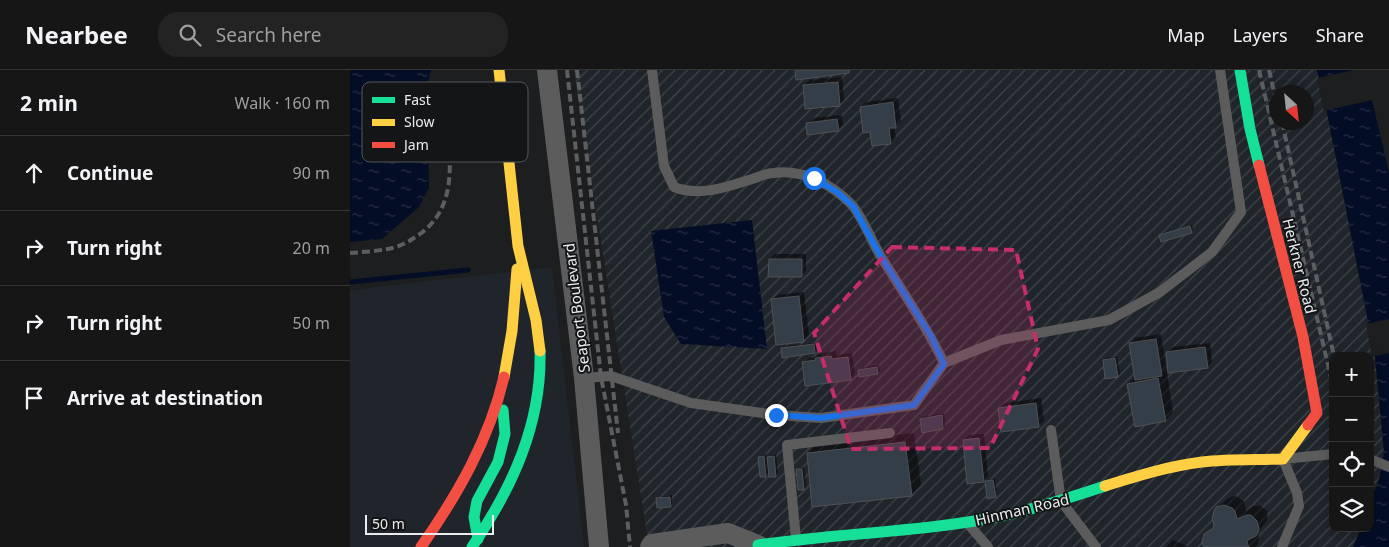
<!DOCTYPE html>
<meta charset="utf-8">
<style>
:root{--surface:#161617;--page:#232324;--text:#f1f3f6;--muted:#9e9fa1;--line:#353536}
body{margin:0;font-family:"Noto Sans",sans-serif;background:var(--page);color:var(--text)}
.controls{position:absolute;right:15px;bottom:15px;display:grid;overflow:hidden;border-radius:10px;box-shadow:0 2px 12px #0003}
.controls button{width:45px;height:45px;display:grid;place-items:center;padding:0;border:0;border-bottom:1px solid var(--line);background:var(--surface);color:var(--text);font:25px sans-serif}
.compass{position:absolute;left:919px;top:15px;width:45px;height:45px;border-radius:50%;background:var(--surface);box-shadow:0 2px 12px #0003;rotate:153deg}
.scale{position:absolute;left:15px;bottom:12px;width:129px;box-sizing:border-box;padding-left:5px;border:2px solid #ebecee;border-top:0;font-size:14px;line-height:18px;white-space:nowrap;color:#ebecee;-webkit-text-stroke:4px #131517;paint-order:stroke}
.stop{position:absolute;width:15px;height:15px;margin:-11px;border:4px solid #1a73e8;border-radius:50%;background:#fff}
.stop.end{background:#1a73e8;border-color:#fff;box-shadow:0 1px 5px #0008}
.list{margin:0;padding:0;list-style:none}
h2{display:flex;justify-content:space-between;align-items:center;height:65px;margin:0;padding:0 20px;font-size:21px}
h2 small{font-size:16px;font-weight:400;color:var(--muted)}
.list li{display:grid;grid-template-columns:32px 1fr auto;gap:15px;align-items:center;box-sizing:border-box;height:75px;padding:0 20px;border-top:1px solid var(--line)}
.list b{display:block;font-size:19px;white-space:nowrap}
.list em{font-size:16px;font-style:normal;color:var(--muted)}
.icon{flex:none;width:28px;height:28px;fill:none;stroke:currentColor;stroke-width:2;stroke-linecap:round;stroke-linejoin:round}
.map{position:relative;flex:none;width:1039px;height:477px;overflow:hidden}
header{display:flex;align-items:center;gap:30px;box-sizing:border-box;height:70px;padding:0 25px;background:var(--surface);border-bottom:1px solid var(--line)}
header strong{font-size:24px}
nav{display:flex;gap:28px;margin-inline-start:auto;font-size:18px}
.search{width:350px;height:45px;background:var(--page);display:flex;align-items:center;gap:12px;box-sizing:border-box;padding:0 18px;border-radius:20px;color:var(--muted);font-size:19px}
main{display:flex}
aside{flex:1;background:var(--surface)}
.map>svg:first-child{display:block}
.built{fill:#20252b}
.industrial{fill:url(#industrial-furrows);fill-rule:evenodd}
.water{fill:url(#water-ripples)}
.pier{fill:#1d1e1f}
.shadow{fill:#0007}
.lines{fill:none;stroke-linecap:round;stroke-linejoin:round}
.stream{stroke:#030d25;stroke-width:5}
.building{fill:#343e49;stroke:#505152}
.lane{stroke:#5c5c5d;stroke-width:10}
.street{stroke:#5c5c5d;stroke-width:20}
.fast{stroke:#16e098;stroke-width:11}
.slow{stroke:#ffcf43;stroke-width:11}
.jam{stroke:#f24e42;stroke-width:11}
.rail{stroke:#5d5e5f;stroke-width:4;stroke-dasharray:8 4;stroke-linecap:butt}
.route{stroke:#1a73e8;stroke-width:6}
.marked{fill:#c62d6a;fill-opacity:0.2;stroke:#c62d6a;stroke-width:4;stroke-dasharray:10 6;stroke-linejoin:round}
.labels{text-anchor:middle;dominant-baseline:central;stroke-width:4;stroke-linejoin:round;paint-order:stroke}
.street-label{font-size:15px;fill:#ebecee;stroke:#131517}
.key{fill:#131517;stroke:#545658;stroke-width:1}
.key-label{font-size:14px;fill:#ebecee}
</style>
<header>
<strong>Nearbee</strong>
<div class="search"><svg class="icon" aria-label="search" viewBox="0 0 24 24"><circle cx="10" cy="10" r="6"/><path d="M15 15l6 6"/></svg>Search here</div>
<nav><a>Map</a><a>Layers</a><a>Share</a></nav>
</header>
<main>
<aside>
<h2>2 min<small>Walk · 160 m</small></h2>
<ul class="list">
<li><svg class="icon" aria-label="ahead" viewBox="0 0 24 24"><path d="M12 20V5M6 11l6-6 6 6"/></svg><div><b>Continue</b></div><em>90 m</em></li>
<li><svg class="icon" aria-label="right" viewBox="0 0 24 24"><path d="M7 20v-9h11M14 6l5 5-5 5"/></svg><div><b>Turn right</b></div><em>20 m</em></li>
<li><svg class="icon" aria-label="right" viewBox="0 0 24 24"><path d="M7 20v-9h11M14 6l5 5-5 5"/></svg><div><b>Turn right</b></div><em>50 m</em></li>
<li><svg class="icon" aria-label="arrive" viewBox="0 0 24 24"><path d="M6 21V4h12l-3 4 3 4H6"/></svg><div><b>Arrive at destination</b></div></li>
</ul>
</aside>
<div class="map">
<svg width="1039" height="477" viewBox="0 0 1039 477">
<defs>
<pattern id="industrial-furrows" width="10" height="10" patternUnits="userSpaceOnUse" patternTransform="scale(1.25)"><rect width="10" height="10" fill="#20252b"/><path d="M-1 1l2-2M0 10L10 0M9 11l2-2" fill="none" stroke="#41454a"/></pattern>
<pattern id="water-ripples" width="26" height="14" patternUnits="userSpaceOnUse" patternTransform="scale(1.25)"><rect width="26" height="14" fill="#030d25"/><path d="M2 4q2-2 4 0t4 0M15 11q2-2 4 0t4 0" fill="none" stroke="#283045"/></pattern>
</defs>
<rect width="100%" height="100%" fill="#1d1e1f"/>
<path class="built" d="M202 197 234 477H0V220Z"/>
<path class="industrial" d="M224 0H967L977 43 1025 287 1034 382 1030 406 1020 433V286H983V458H1011L1003 477H299ZM926 22H956V52H926Z"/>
<g class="water">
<path d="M0 0H81L77 16 79 118 69 137 32 169 0 172Z"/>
<path d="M967 0H1039V477H1003L1011 458H1020V433L1030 406 1034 382 1025 287 977 43Z"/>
<path d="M402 150 417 279 331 274 314 247 301 161Z"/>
</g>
<g class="pier">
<path d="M1004 0H1039V103L1022 30 974 41 967 8Z"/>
<path d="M1039 249V283L1022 287 1016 254Z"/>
</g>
<g class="shadow">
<path d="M492 7 494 30 489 35 454 15 460 10Z"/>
<path d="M548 28 551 51 544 57 546 67 541 73 521 61 511 37 516 32Z"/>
<path d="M492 45 493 55 488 60 458 54 463 48Z"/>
<path d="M842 155 843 159 841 162 810 165 813 163Z"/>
<path d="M425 184H456V201L451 206 420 189Z"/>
<path d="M454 222 459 265 454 270 422 230 428 225Z"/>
<path d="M811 264 823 342 816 350 778 314 785 307 780 273 785 268Z"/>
<path d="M466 273V280L464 282 432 279 434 276Z"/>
<path d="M860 273 862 292 857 297 817 282 822 277Z"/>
<path d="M486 281V285L502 283 505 304 500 309 454 293 459 288 468 286 472 283Z"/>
<path d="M767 287 770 304 767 306 754 291 756 288Z"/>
<path d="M529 295 530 301 527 303 510 300 512 298Z"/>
<path d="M691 328 694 351 688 356 649 338 654 333Z"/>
<path d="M594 343 595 356 593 358 571 349 573 347Z"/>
<path d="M564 363 571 415 561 425 458 383 468 373Z"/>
<path d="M634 364 638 406 633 411 614 370 619 365Z"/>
<path d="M416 384 417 390 421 385H426L428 403 426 406H420V401L416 405 410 387 412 385Z"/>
<path d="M454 397 456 416 453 419 447 400 450 398Z"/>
<path d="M645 409 647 424 645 426 638 427 636 410Z"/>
<path d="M322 425V434L320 436 308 429 310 427Z"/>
<path d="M885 426 894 431 896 441 903 436H911L917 441V451L907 463 909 467 908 474 905 477H854L855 464 865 454 867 438 878 428Z"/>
<path d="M823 470 839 477H816Z"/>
</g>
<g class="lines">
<path class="stream" d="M0 212 118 200"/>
</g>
<g class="building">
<path d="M445 0H499V3L446 10Z"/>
<path d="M488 12 490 36 455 39 453 15Z"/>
<path d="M543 32 546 58H539L541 74 522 76 520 62 513 63 510 37Z"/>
<path d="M487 49 489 61 457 65 456 53Z"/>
<path d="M840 156 842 163 811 172 809 165Z"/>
<path d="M419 189H452V207H418Z"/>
<path d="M449 226 454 272 426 275 421 229Z"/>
<path d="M806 269 812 306 785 310 779 273Z"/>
<path d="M464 274 465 283 432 288 431 278Z"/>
<path d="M855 277 858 298 818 303 816 282Z"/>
<path d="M481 286 482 289 498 287 501 310 455 316 452 292 466 290 465 288Z"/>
<path d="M765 288 768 307 755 309 753 290Z"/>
<path d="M527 297 528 304 509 307 508 300Z"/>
<path d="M808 308 816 351 785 357 777 314Z"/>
<path d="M686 333 689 357 651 362 648 338Z"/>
<path d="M592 345 593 359 572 363 570 349Z"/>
<path d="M629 368 634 412 617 414 613 370Z"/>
<path d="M555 372 562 426 462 437 457 383Z"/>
<path d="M414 386 416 407H410L408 387Z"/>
<path d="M424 386 426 407H419L417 387Z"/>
<path d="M446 399H452L454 420H448Z"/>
<path d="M643 410 646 427 637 429 635 411Z"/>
<path d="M320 427 321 437 307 438 306 428Z"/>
<path d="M874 435 882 438 885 441 887 449 897 445H901L907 451 909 459 908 462 906 466 898 470 897 473 899 477H854L853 475 852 472 854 464 863 458 864 454 862 449 864 441 866 437Z"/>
</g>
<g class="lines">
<g class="lane">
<path d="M594 293 651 270 759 250 810 222 862 182 891 142 870 0"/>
<path d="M234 308 261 306 341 333 426 345 471 348 564 335 594 293C576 255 552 221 530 185 521 170 513 148 502 135 482 114 453 99 424 103 416 103 409 107 402 109 377 117 350 127 324 117L314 96 302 0"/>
<path d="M701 360 711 431 746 477"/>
<path d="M1020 389 1039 397"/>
<path d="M619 455 638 477"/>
<path d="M446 469 437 375 540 363"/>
<path d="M932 477 949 436 947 423 933 389 983 384"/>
</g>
<g class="street">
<path d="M197 0 234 308 249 477"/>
<path d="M300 477 302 474 378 463 408 475 404 477"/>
</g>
<g class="fast">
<path d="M890 0 900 59 909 95"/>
<path d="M128 469 124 447 127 431 148 392 155 364 153 340"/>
<path d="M408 475C489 463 573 462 653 446 688 438 722 427 755 416"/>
<path d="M122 477C162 418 192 354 190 281"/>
</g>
<g class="slow">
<path d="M149 0 168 176 186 250 190 281"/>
<path d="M154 307 162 261 167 199"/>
<path d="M755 416C787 406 819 396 852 392 879 389 906 390 933 389L958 355"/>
</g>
<g class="jam">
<path d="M909 95 953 267 967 343 958 355"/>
<path d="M71 477C108 424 139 370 154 307"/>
</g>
<g class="rail">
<path d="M217 0 251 307 276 435 280 477"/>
<path d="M227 0 268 363"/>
<path d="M909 0 982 312"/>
<path d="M919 0 926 30"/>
<path d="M932 52 984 286"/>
<path d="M85 83 90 33"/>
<path d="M0 183C14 182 29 181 42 178 52 176 61 170 70 164 113 133 98 76 94 31"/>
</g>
</g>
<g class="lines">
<path class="route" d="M426 345 471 348 564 335 594 294 581 266 530 185 503 136 487 122 464 108"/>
</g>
<path class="marked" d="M542 177 666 180 688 279 640 378 501 379 464 263Z"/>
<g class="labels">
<g class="street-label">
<text transform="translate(950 196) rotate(76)">Herkner Road</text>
<text transform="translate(226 238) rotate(-97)">Seaport Boulevard</text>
<text transform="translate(672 439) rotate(-13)">Hinman Road</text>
</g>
</g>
<rect x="12" y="12" width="166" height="80" rx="8" class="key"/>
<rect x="22" y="27" width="23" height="6" fill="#16e098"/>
<rect x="22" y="49" width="23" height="7" fill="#ffcf43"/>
<rect x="22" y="72" width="23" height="6" fill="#f24e42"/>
<g class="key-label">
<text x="54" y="35">Fast</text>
<text x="54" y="57">Slow</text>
<text x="54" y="80">Jam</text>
</g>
</svg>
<div class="controls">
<button>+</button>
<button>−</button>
<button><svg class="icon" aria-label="locate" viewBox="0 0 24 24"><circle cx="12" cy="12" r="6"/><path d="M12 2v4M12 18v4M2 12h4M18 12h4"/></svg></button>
<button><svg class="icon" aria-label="layers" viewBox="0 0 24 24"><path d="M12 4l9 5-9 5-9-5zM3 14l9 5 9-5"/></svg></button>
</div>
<svg class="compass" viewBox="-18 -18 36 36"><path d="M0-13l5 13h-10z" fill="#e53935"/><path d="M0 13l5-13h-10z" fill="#9e9fa1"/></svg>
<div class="scale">50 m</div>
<div class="stop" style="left:464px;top:108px"></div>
<div class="stop end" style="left:426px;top:345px"></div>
</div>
</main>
